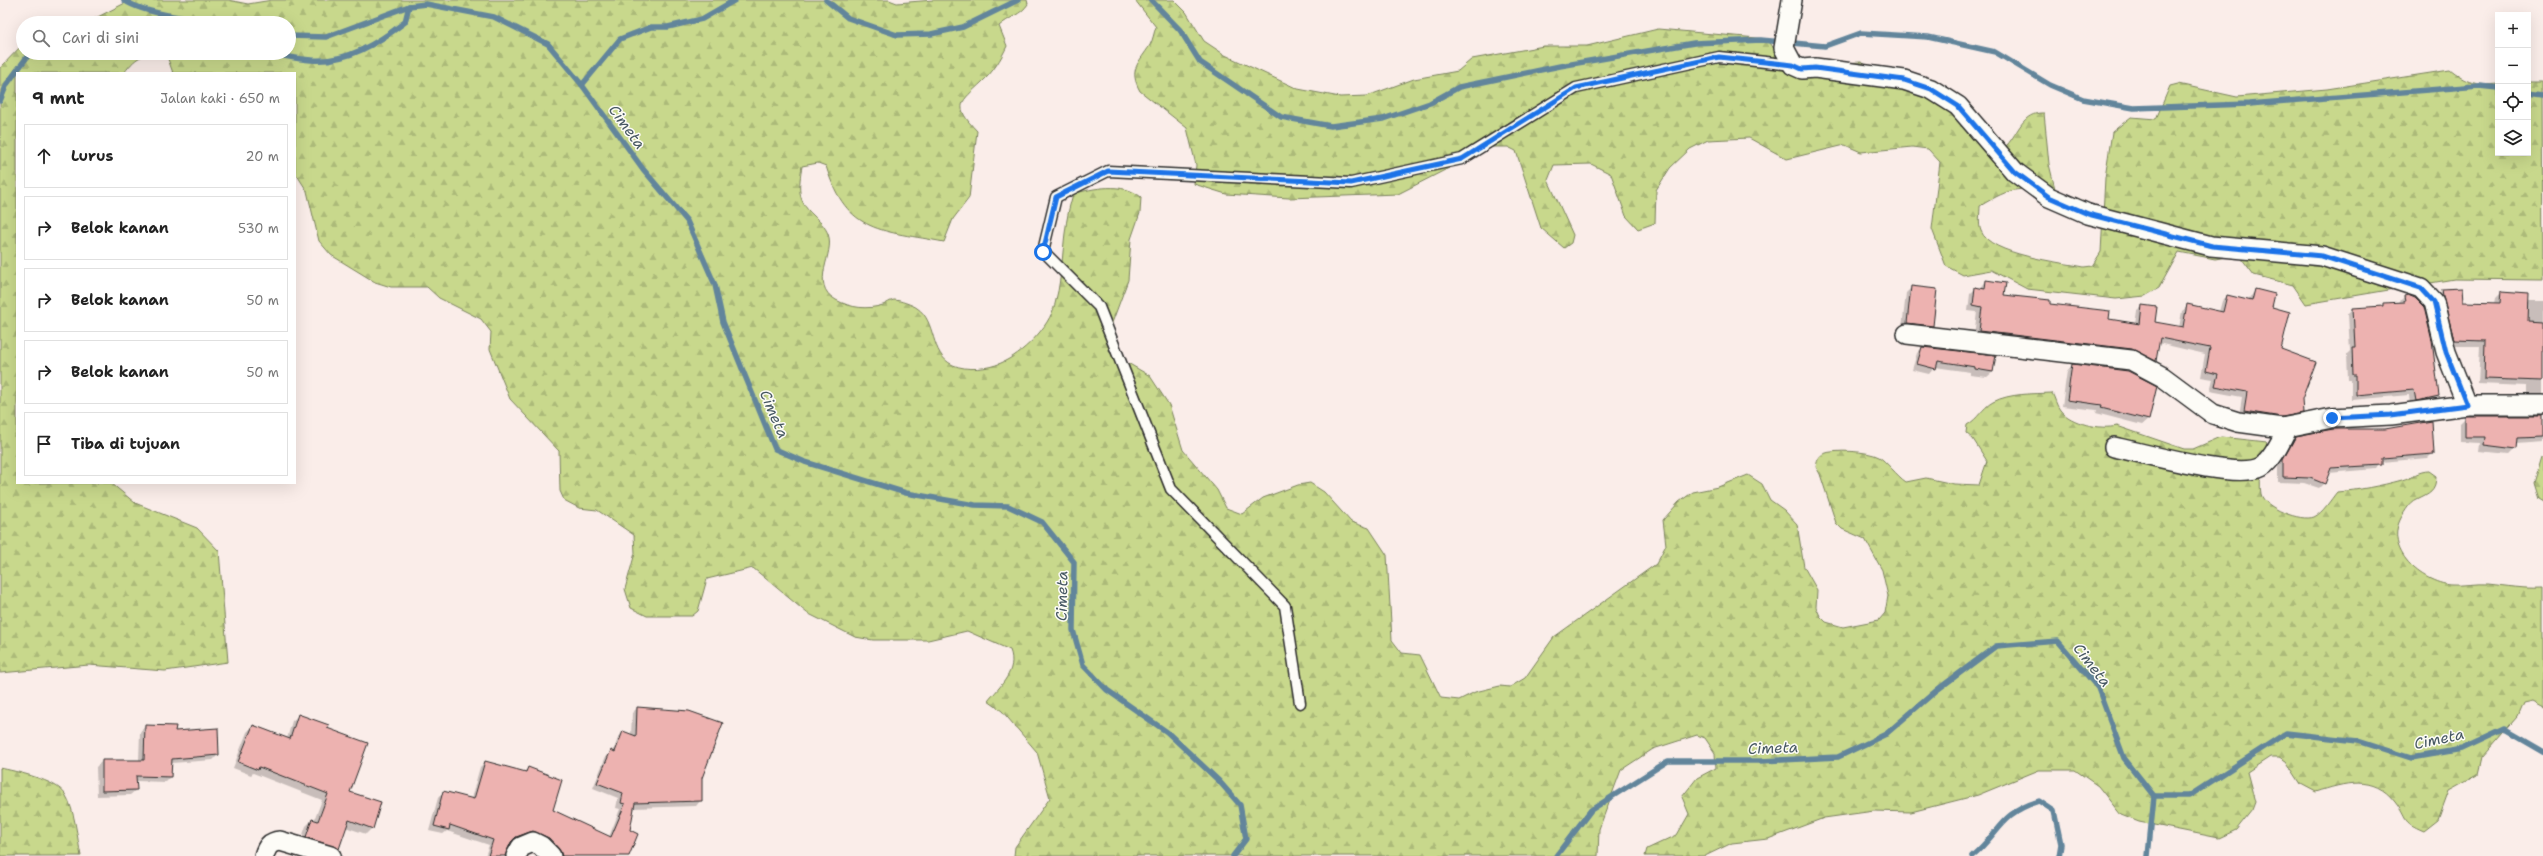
<!DOCTYPE html>
<html lang="id">
<meta charset="utf-8">
<style>
:root{--surface:#fff;--page:#f6f6f6;--text:#222;--muted:#767676;--line:#e0e0e0}
body{margin:0;font-family:"Shantell Sans",sans-serif;background:var(--page);color:var(--text)}
.controls{position:absolute;right:12px;top:12px;display:grid;overflow:hidden;border-radius:0px;box-shadow:0 4px 16px #0002}
.controls button{width:36px;height:36px;display:grid;place-items:center;padding:0;border:0;border-bottom:1px solid var(--line);background:var(--surface);color:var(--text);font:20px sans-serif}
.stop{position:absolute;width:12px;height:12px;margin:-9px;border:3px solid #1a73e8;border-radius:50%;background:#fff}
.stop.end{background:#1a73e8;border-color:#fff;box-shadow:0 1px 4px #0008}
.list{margin:0;padding:0;list-style:none}
h2{display:flex;justify-content:space-between;align-items:center;height:52px;margin:0;padding:0 16px;font-size:17px}
h2 small{font-size:13px;font-weight:400;color:var(--muted)}
.list li{display:grid;grid-template-columns:26px 1fr auto;gap:12px;align-items:center;box-sizing:border-box;height:64px;margin:0 8px 8px;padding:0 8px;border:1px solid var(--line);border-radius:0px}
.list b{display:block;font-size:15px;white-space:nowrap}
.list em{font-size:13px;font-style:normal;color:var(--muted)}
.icon{flex:none;width:22px;height:22px;fill:none;stroke:currentColor;stroke-width:2;stroke-linecap:round;stroke-linejoin:round}
.map{position:relative;flex:none;width:2543px;height:856px;overflow:hidden}
.search{position:absolute;background:var(--surface);box-shadow:0 4px 16px #0002;left:16px;top:16px;width:280px;height:44px;display:flex;align-items:center;gap:10px;box-sizing:border-box;padding:0 14px;border-radius:22px;color:var(--muted);font-size:15px}
.panel{position:absolute;background:var(--surface);box-shadow:0 4px 16px #0002;left:16px;top:72px;width:280px;height:412px;border-radius:0px}
.map>svg:first-child{display:block}
.forest{fill:url(#forest-firs);stroke:#7a825c}
.shadow{fill:#0003}
.lines{fill:none;stroke-linecap:round;stroke-linejoin:round}
.stream{stroke:#62859b;stroke-width:5.5}
.building{fill:#edb2b0;stroke:#2b2b2b}
.service-casing{stroke:#2b2b2b;stroke-width:13}
.minor-casing{stroke:#2b2b2b;stroke-width:22}
.service{stroke:#fdfcf7;stroke-width:10}
.minor{stroke:#fdfcf7;stroke-width:19}
.route{stroke:#1a73e8;stroke-width:5}
.labels{text-anchor:middle;dominant-baseline:central;stroke-width:3;stroke-linejoin:round;paint-order:stroke}
.water-label{font-size:15px;font-style:italic;fill:#475863;stroke:#fdfcf7}
</style>
<div class="map">
<svg width="2543" height="856" viewBox="0 0 2543 856">
<defs>
<pattern id="forest-firs" width="22" height="20" patternUnits="userSpaceOnUse"><rect width="22" height="20" fill="#c8d88c"/><path d="M5 1l3.5 6h-7zM16 11l3.5 6h-7z" fill="#acba79"/></pattern>
</defs>
<rect width="100%" height="100%" fill="#faede9"/>
<filter id="ink" filterUnits="userSpaceOnUse"><feTurbulence type="fractalNoise" baseFrequency=".025" numOctaves="2"/><feDisplacementMap in="SourceGraphic" scale="8" xChannelSelector="R" yChannelSelector="G"/><feConvolveMatrix kernelMatrix="1 2 1 2 8 2 1 2 1" color-interpolation-filters="sRGB"/></filter>
<g filter="url(#ink)">
<g class="forest">
<path d="M131 0H228L248 4 272 0H889L897 3 933 0H1027L1028 4C1021 15 1009 17 999 26L1007 46C1001 59 993 72 982 82 961 102 952 105 977 131L969 198 953 219 944 242C883 230 847 235 826 166L818 163 802 166C799 186 796 200 813 215 819 221 825 226 828 234 836 254 808 284 836 300 851 308 867 310 883 305 886 304 891 300 894 300 899 300 913 305 917 308 937 321 929 354 953 365 967 371 988 369 1001 363 1022 354 1049 328 1055 304 1065 268 1061 232 1073 194 1093 188 1123 182 1141 197L1140 213 1131 239 1128 280 1112 323 1109 352 1150 376 1169 405 1183 450 1217 490 1226 508 1242 514 1263 498 1298 485 1310 483 1324 492 1351 522 1369 528 1387 555 1392 640 1402 653 1420 655 1441 698 1459 700 1475 692 1500 686 1510 687 1525 678 1554 637 1656 564 1666 545 1663 520 1679 502 1693 492 1718 487 1748 475 1762 484 1770 500 1784 510 1797 524 1804 567 1817 590 1816 607 1820 616 1826 622 1843 627 1879 620 1885 613 1888 596 1882 570 1865 539 1842 529 1836 523 1820 474 1816 467C1817 462 1818 457 1823 454 1834 449 1868 451 1879 457 1886 461 1897 476 1906 482L1926 478 1954 484 1979 485 1987 461 1973 439 1966 433 1967 425C1978 419 1982 408 1993 402 2010 393 2033 394 2052 393 2055 398 2056 405 2060 410 2071 424 2101 430 2117 426L2184 449H2193L2221 437 2267 442C2264 458 2258 478 2261 494 2264 508 2301 522 2314 517 2323 513 2331 499 2337 492 2359 490 2380 486 2402 480 2412 477 2419 471 2429 471L2436 476C2436 491 2429 493 2417 499 2410 502 2405 511 2401 518 2384 550 2421 582 2451 585 2464 586 2476 583 2488 584 2507 586 2524 589 2543 588V707L2532 701 2523 703 2517 717 2482 757 2478 774 2449 790 2438 820 2424 831C2400 821 2409 820 2395 802 2374 774 2344 783 2316 792L2301 784 2286 761 2279 757H2270L2247 772 2255 802 2252 810 2236 830 2219 838 2139 822 2121 815 2098 786 2075 770H2039L1978 795 1911 812 1874 811 1824 818 1768 839 1732 843 1705 856H1645L1647 849 1677 835 1689 814 1682 797 1697 778 1716 768 1715 753 1705 738 1697 735 1653 749 1621 770 1599 829 1598 856H1014L1015 847 1050 798 1037 752 1002 711 988 701C1000 686 1018 671 1010 650L967 631 928 640H873L855 637 807 613 753 568 707 579 698 611 692 616H647L631 608 625 589 635 553 634 535 597 510 579 508 564 500 560 491 559 451 510 399 490 349 491 332 481 319 439 298 427 287H391L375 282 331 255 319 241 307 191 295 172V73H173L168 59C145 52 138 54 124 73H17V483H111L135 503 197 528 219 551 228 662 165 671 89 665 0 673V68L23 44V53H289V23H86Z"/>
<path d="M1135 0H1174L1186 12 1204 41 1225 55 1298 89 1340 97 1367 96 1414 79 1458 71 1472 59 1544 46H1587L1658 29 1768 39 1781 61 1796 65 1861 62 1950 111 1994 155C1998 152 2003 148 2007 145 2019 132 2022 112 2044 113L2049 164 2056 193C2019 187 2013 186 1980 206 1980 213 1978 224 1981 231 1990 255 2060 262 2084 267L2092 266 2101 252 2105 178 2112 132 2131 117 2156 119 2170 86 2178 84 2237 97 2327 89 2450 70C2466 83 2478 86 2498 84V153H2528V82H2542L2543 280 2454 279 2306 304 2293 285 2254 275 2239 255 2215 259 2179 252 2159 288 2145 296 2116 299 2027 289 1991 270 1963 275 1946 266 1932 229 1940 162 1928 149 1912 147 1861 152 1845 145 1787 159 1749 138 1708 140 1690 149 1670 168 1656 190 1655 223 1638 229 1626 216 1611 174 1591 164 1554 165 1548 180 1573 235 1571 243 1564 248 1541 228 1516 151 1508 147H1490L1398 194 1289 198 1226 194 1194 184 1196 165 1187 128 1140 91C1128 69 1139 63 1150 45 1153 40 1154 32 1156 27Z"/>
<path d="M2541 457 2543 458V502L2538 499 2533 483Z"/>
<path d="M0 768C15 771 56 780 65 794 75 810 77 837 81 856H0Z"/>
</g>
<g class="shadow">
<path d="M1986 281 2003 296 2108 320 2135 324 2137 311 2143 306 2154 323 2179 328 2182 311 2188 306 2219 312 2222 301 2227 296 2248 301 2255 290 2271 308 2279 350 2301 399 2302 412 2296 418 2276 422 2239 416 2242 397 2210 391 2213 379 2201 377 2205 354 2158 343 2155 360 2149 366 1974 336 1977 312 1968 311 1970 294 1976 288 1980 289Z"/>
<path d="M1912 287 1932 325 1927 331 1902 328 1906 293Z"/>
<path d="M2443 290 2462 303 2495 304 2496 298 2502 292 2528 301H2543V402L2526 400V386L2478 384 2480 346H2449L2437 296Z"/>
<path d="M2404 297 2438 395 2432 401 2410 406 2409 395 2351 400V380H2348L2347 354 2350 351 2348 314 2353 309 2380 308 2383 304 2399 302Z"/>
<path d="M1922 348 1993 372 1987 377 1970 375V372L1935 367 1929 374 1912 370 1917 353Z"/>
<path d="M2072 365 2127 372 2157 388 2148 420 2142 425 2096 413 2097 410 2062 406 2067 371Z"/>
<path d="M2466 417H2543V442L2516 444 2515 448 2509 454 2479 451 2480 443 2460 442V423Z"/>
<path d="M2296 437 2433 453 2428 458 2381 462 2376 469 2328 473 2324 483 2319 488 2304 483 2278 482V465Z"/>
<path d="M637 708 701 778V800L696 806 633 808 628 830V856H555L528 836 510 842 504 856H485L489 845 447 831 443 834 429 831 438 798 443 792 471 799 480 767 485 762 524 772 528 768 552 810 609 837 620 809 616 808 618 798 593 788 606 756 613 752 618 738 623 732 631 736 632 713Z"/>
<path d="M299 715 326 729 349 792 372 828 366 834 345 827 338 848 332 854 300 843 306 826 312 820 314 821 322 800 253 773 251 775 233 768 247 732 253 726 287 739 292 721Z"/>
<path d="M145 726 174 732 218 755 213 760 171 763 170 777 165 782 136 781V790L130 795 97 796 96 767 102 761H139L140 732Z"/>
</g>
<g class="lines">
<g class="stream">
<path d="M124 0C143 14 200 21 225 23"/>
<path d="M826 0 848 18 897 35 931 34 963 27 1018 0"/>
<path d="M1151 0 1180 30 1200 62 1281 117 1331 126 1383 119 1430 103 1459 87 1560 66 1694 43 1761 40 1825 46 1861 33 1928 37 1995 52 2050 85 2083 99 2134 108 2249 104 2479 86 2498 88"/>
<path d="M289 36 326 37 409 6 426 4 494 17 548 44 582 85 643 169 687 221 715 285 723 322 775 449 805 462 906 493 975 505 1008 506 1042 522 1074 562 1073 630 1083 665 1107 690 1167 732 1219 781 1240 805 1246 839 1233 856"/>
<path d="M266 53C281 55 296 59 311 60 347 63 378 43 405 22L409 6"/>
<path d="M582 85 620 39 651 27H668L702 19 735 0"/>
<path d="M2528 93 2543 95"/>
<path d="M0 101 7 84 30 53"/>
<path d="M1556 856 1591 810 1668 761H1761L1838 757 1886 734 1937 690 1996 646 2058 641 2098 688 2124 758 2154 796H2189L2286 733 2358 741 2411 758 2462 749 2505 729 2543 751"/>
<path d="M1972 856C2001 832 1998 814 2039 801L2054 811 2061 844 2059 856"/>
<path d="M2148 856 2154 796"/>
</g>
</g>
<g class="building">
<path d="M1986 280 2006 283 2004 295 2050 300V304L2110 311 2109 319 2140 324 2142 305 2157 307 2155 322 2183 327 2187 304 2223 312 2227 295 2252 301 2255 289 2275 294 2272 307 2290 312 2281 349 2316 362 2302 399 2303 413 2282 417 2244 411 2247 392 2215 386 2218 374 2206 371 2210 348 2160 338 2156 361 2132 349 1979 331 1982 307 1973 305 1975 287 1985 289Z"/>
<path d="M1911 286 1937 289 1933 326 1907 323Z"/>
<path d="M2462 288 2463 302 2500 303 2501 291 2529 293 2528 322 2543 323V381L2484 379 2485 341 2454 340 2443 296 2442 289Z"/>
<path d="M2408 295 2415 298 2424 307 2432 341 2439 396 2416 401 2414 390 2356 395V375H2353L2352 347H2355L2353 308 2383 306V303L2405 302 2404 296Z"/>
<path d="M1922 347 1996 355 1993 372 1975 369V367L1938 361 1936 369 1917 364Z"/>
<path d="M2072 364 2128 371 2157 386 2149 420 2101 408 2102 405 2067 400Z"/>
<path d="M2465 416H2543V437L2517 438 2516 449 2484 445 2485 437H2465Z"/>
<path d="M2432 421 2434 454 2382 458V465L2331 468 2325 484 2310 478 2283 477V460L2296 436 2333 429H2385Z"/>
<path d="M637 707 689 711 723 723 702 778V801L635 803 630 830 638 834 629 856H562L559 849 549 838 533 831 516 837 511 842 505 856H488L493 840 450 825 449 830 434 826 443 791 474 799 485 761 526 772 528 767 562 780 553 810 611 837 625 804 621 803 623 793 597 783 611 750 615 752 623 731 636 736Z"/>
<path d="M298 714 329 725 327 728 368 743 350 792 381 802 373 829 349 820 339 849 306 837 312 819 318 821 328 794 259 767 258 770 238 762 253 725 290 739Z"/>
<path d="M145 725 176 726 175 731 218 728 219 755 172 759 171 777 136 776 137 790 102 791V760H144Z"/>
</g>
<g class="lines">
<g class="service-casing">
<path id="service" d="M1300 703 1285 606 1171 489 1099 307 1043 251 1056 197 1108 171 1351 183 1462 159 1576 88 1719 57 1793 65"/>
</g>
<g class="minor-casing">
<g id="minor">
<path d="M1792 0 1784 48 1793 65 1802 69 1815 68 1904 80 1931 89 1958 106 2015 172 2049 197 2088 214 2211 246 2322 256 2421 288 2434 302 2446 352 2467 405H2543"/>
<path d="M1907 334 2131 360 2163 377 2213 414 2238 422 2282 428 2332 418 2391 415 2467 405"/>
<path d="M2114 447C2143 453 2238 480 2261 467 2273 460 2282 439 2288 427"/>
<path d="M264 856C267 846 270 842 280 841L331 856"/>
<path d="M516 856 521 847 533 842 541 846 551 856"/>
</g>
</g>
<use href="#service" class="service"/>
<use href="#minor" class="minor"/>
</g>
</g>
<g class="lines" filter="url(#ink)">
<path class="route" d="M1043 252 1056 197 1108 171 1351 183 1462 159 1576 88 1719 57 1793 65 1802 69 1815 68 1904 80 1931 89 1958 106 2015 172 2049 197 2088 214 2212 246 2322 256 2421 288 2434 302 2446 352 2467 405 2391 415 2332 418"/>
</g>
<g class="labels">
<g class="water-label">
<text transform="translate(627 127) rotate(54)">Cimeta</text>
<text transform="translate(774 414) rotate(67)">Cimeta</text>
<text transform="translate(1062 596) rotate(-89)">Cimeta</text>
<text transform="translate(2092 665) rotate(52)">Cimeta</text>
<text transform="translate(2439 739) rotate(-12)">Cimeta</text>
<text transform="translate(1773 748) rotate(-2)">Cimeta</text>
</g>
</g>
</svg>
<div class="controls">
<button>+</button>
<button>−</button>
<button><svg class="icon" aria-label="locate" viewBox="0 0 24 24"><circle cx="12" cy="12" r="6"/><path d="M12 2v4M12 18v4M2 12h4M18 12h4"/></svg></button>
<button><svg class="icon" aria-label="layers" viewBox="0 0 24 24"><path d="M12 4l9 5-9 5-9-5zM3 14l9 5 9-5"/></svg></button>
</div>
<div class="stop" style="left:1043px;top:252px"></div>
<div class="stop end" style="left:2332px;top:418px"></div>
<div class="search"><svg class="icon" aria-label="search" viewBox="0 0 24 24"><circle cx="10" cy="10" r="6"/><path d="M15 15l6 6"/></svg>Cari di sini</div>
<section class="panel">
<h2>9 mnt<small>Jalan kaki · 650 m</small></h2>
<ul class="list">
<li><svg class="icon" aria-label="ahead" viewBox="0 0 24 24"><path d="M12 20V5M6 11l6-6 6 6"/></svg><div><b>Lurus</b></div><em>20 m</em></li>
<li><svg class="icon" aria-label="right" viewBox="0 0 24 24"><path d="M7 20v-9h11M14 6l5 5-5 5"/></svg><div><b>Belok kanan</b></div><em>530 m</em></li>
<li><svg class="icon" aria-label="right" viewBox="0 0 24 24"><path d="M7 20v-9h11M14 6l5 5-5 5"/></svg><div><b>Belok kanan</b></div><em>50 m</em></li>
<li><svg class="icon" aria-label="right" viewBox="0 0 24 24"><path d="M7 20v-9h11M14 6l5 5-5 5"/></svg><div><b>Belok kanan</b></div><em>50 m</em></li>
<li><svg class="icon" aria-label="arrive" viewBox="0 0 24 24"><path d="M6 21V4h12l-3 4 3 4H6"/></svg><div><b>Tiba di tujuan</b></div></li>
</ul>
</section>
</div>
